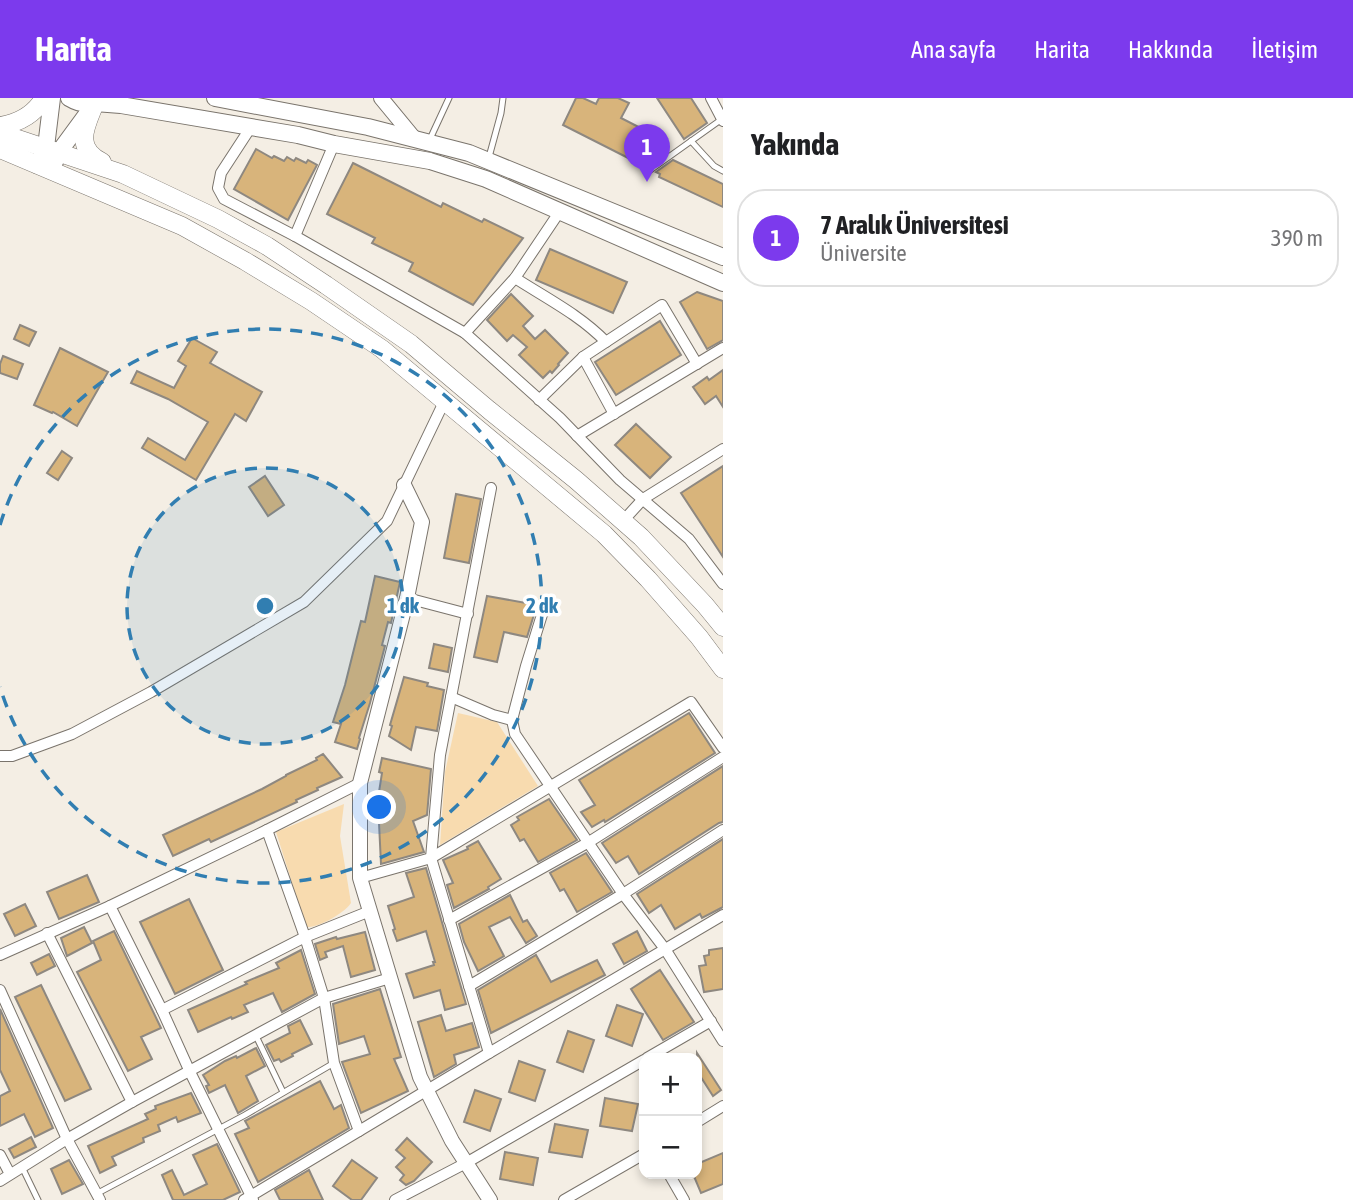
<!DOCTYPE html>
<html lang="tr">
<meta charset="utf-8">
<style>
:root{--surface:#fff;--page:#f6f6f6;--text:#202124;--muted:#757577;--line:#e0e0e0;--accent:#7c3aed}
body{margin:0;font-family:"Asap Condensed",sans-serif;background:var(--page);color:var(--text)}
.controls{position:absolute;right:21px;bottom:21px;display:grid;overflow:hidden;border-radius:14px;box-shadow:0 4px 10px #0003}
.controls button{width:63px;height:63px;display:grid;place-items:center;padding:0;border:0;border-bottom:2px solid var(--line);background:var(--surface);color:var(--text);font:35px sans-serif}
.you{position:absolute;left:380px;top:710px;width:24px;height:24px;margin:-18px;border:5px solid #fff;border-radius:50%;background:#1a73e8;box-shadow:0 0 0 10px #1a73e833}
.badge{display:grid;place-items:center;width:46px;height:46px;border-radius:50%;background:var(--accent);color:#fff;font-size:23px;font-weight:700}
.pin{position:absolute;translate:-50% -58px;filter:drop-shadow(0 2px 4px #0008)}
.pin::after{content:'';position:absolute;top:37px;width:24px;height:21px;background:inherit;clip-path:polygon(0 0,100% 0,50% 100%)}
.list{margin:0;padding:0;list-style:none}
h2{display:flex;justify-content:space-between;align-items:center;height:91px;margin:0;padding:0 28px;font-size:30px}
h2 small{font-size:23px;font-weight:400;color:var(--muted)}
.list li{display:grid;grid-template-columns:46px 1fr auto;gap:21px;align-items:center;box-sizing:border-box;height:98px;margin:0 14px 14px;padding:0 14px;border:2px solid var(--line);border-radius:28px}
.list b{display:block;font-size:26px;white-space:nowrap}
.list p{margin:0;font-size:23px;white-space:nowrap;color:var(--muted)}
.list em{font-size:23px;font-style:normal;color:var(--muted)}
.map{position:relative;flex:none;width:723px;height:1102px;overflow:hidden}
header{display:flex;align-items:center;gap:42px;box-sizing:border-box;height:98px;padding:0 35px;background:var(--accent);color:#fff}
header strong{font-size:33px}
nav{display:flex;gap:38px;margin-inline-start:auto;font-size:24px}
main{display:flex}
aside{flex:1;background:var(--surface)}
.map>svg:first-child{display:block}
.green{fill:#f8dbaf}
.building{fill:#d8b47b;stroke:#8e8880;stroke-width:2}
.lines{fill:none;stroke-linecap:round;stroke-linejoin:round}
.service-casing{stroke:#7a746c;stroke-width:7}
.minor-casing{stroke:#7a746c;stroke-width:12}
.tertiary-casing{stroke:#7a746c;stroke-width:16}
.secondary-casing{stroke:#7a746c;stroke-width:18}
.trunk-casing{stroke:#7a746c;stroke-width:19}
.service{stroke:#fff;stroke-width:5}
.minor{stroke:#fff;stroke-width:10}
.tertiary{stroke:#fff;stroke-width:14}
.secondary{stroke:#fff;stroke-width:16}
.trunk{stroke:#fff;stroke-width:18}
.ring{fill:none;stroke:#317eb1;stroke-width:3.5;stroke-dasharray:12 9}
.centre{fill:#317eb1;stroke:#fff;stroke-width:3.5}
.ring-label{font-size:21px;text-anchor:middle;font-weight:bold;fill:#317eb1;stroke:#fff;stroke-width:7;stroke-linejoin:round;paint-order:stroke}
</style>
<header>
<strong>Harita</strong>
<nav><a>Ana sayfa</a><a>Harita</a><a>Hakkında</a><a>İletişim</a></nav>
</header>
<main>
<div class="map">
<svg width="723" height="1102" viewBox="0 0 723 1102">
<rect width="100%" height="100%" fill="#f4eee4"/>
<g class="green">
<path d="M458 615 497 624 538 688 440 747 445 674Z"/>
<path d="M344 706 340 738 351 805C345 815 318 830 306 829L276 734Z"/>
</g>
<g class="building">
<path d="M576 0H583L596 6 599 0H618L629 5 621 20 662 41 656 54 663 57 646 69 563 27Z"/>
<path d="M657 0H691L707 25 684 41Z"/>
<path d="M256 51 272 60 274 58 284 63 287 59 294 63 296 60 306 65 308 62 317 67 288 122 234 91Z"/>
<path d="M673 62 723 86V109L659 79 660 76 656 74Z"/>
<path d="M353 65 441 109 443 105 482 124 484 121 523 140 473 207 409 173 413 165 372 145 375 140 327 116Z"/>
<path d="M550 151 627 184 613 215 536 182Z"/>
<path d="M697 194 723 203V242L707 251 680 204Z"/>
<path d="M511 196 533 218 523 228 535 241 545 232 568 255 558 266 559 267 552 275 550 273 543 280 519 257 527 249 513 237 507 243 487 222Z"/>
<path d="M660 223 681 257 616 297 595 264Z"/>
<path d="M20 227 36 234 29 248 14 241Z"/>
<path d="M192 240 217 254 210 265 262 294 246 323 235 316 196 382 142 350 148 340 185 362 208 324 168 301 131 285 137 273 174 290 186 268 178 263Z"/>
<path d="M60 250 108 274 77 328 53 314 52 315 34 307Z"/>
<path d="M3 258 23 266 17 281 0 275V266Z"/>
<path d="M723 272V309L716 298 705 306 693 289 707 279 709 282Z"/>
<path d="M636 326 671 359 650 380 615 347Z"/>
<path d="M62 353 72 360 58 382 47 375Z"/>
<path d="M723 368V459L681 395Z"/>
<path d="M265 378 284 407 268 418 249 389Z"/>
<path d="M456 396 481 401 469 465 444 460Z"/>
<path d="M375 478 400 484 391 525 388 524 382 547 385 548 370 605 359 640 360 641 357 651 335 644 341 626 333 624 345 587 361 523 365 524Z"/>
<path d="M487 498 537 507 527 539 504 534 497 564 474 559Z"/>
<path d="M434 546 452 550 448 574 429 570Z"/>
<path d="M404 579 428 585 427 588 444 592 437 633 416 629 411 652 389 638 392 628 390 627Z"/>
<path d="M689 615 715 655 605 724 604 722 592 729 581 714 595 707 579 682Z"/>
<path d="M323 656 342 679 317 690 318 692 296 702 297 704 211 744 209 741 173 758 163 737 262 691 286 678V677L317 662 316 660Z"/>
<path d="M382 660 431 671 427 717 413 723 424 754 381 766 379 725 381 724 380 694H379L382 675 379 674Z"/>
<path d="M723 668V724L719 725 639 776 628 758 616 765 602 745Z"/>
<path d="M549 701 577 742 538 764 524 741 520 743 511 727 519 722 517 719Z"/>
<path d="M723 741V809L702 820 700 816 675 831 661 807 649 815 637 796Z"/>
<path d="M478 743 501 781 488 789 489 791 454 810 447 787 453 785 443 762 468 751 467 749Z"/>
<path d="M586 755 612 794 577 814 564 791 560 793 550 775Z"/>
<path d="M426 770 466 906 445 912 440 892 414 900 406 876 434 867 433 864H435L426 833 397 843 393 832 395 831 388 808 414 799 406 775Z"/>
<path d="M87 777 99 804 59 821 47 794Z"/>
<path d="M510 797 523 824 527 822 537 838 526 845 510 819 489 829 504 858 478 873 464 844 459 826Z"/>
<path d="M189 801 223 872 175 896 140 824Z"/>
<path d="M25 806 36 828 15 838 4 816Z"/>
<path d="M84 829 92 845 67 858 61 840Z"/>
<path d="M114 833 161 930 141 939 152 961 128 973 77 874 101 862 93 843Z"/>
<path d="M637 833 647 853 624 866 613 846Z"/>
<path d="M365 834 375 872 351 879 343 848 325 854 327 859 320 862 315 846 336 839 337 841Z"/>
<path d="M723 850V891L704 894 699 868 706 867 704 858 709 857V852Z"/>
<path d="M301 852 315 896 282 914 273 895 244 907 248 914 232 921 231 919 198 934 188 912 247 886 245 884 279 870 276 865Z"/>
<path d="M49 856 55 868 37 877 31 865Z"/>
<path d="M536 857 551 884 597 862 605 877 491 935 478 892Z"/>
<path d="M660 872 694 924 663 942 631 891Z"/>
<path d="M41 887 91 991 65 1003 15 899Z"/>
<path d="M380 891 401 959 394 961 408 993 361 1015 342 964 370 956 364 938 339 946 333 906Z"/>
<path d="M617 907 643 916 632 948 606 938Z"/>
<path d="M0 911 53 1030 35 1039 24 1016 0 1028V998L10 993 0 972Z"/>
<path d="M441 917 446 933 472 925 479 949 454 957 456 966 434 979 418 924Z"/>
<path d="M300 922 312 946 292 956 293 958 281 964 279 961 274 963 266 947 290 935 288 928Z"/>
<path d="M568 933 594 942 583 974 557 964Z"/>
<path d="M256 950 265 968 246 978 258 1003 238 1015 225 987 209 995 206 988 209 987 203 977 225 963 236 958 237 960Z"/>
<path d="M697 955 721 992 713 998 697 973Z"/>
<path d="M519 963 545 972 535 1003 509 994Z"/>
<path d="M320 983 334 1011 341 1007 349 1030 258 1084 235 1036 249 1030 245 1023Z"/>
<path d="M475 992 501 1001 490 1033 464 1024Z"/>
<path d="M191 995 201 1015 178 1024 176 1019 158 1027 160 1033 143 1040 144 1044 112 1059 116 1067 100 1075 88 1048 148 1021 145 1016 156 1011 155 1008Z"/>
<path d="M605 1000 638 1006 632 1033 600 1028Z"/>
<path d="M555 1026 588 1032 582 1059 549 1054Z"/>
<path d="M31 1039 36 1049 14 1060 9 1051Z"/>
<path d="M407 1040 432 1064 414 1083 406 1087 400 1082 404 1077 396 1069 405 1060 396 1052Z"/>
<path d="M217 1046 240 1094 223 1102H173L162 1077 172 1072 184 1097 207 1086 193 1057Z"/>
<path d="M505 1054 538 1060 533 1087 500 1081Z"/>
<path d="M723 1055V1086L701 1095 693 1076H697V1066Z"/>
<path d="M69 1062 83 1086 62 1096 51 1071Z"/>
<path d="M352 1062 377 1080 361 1102H352L333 1088Z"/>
<path d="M309 1072 323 1102H280L275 1092Z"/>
</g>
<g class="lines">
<g class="service-casing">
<g id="service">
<path d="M430 41 449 0"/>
<path d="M691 43 714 68 723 73"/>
<path d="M489 59 501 15 503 0"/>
<path d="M649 73 722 21"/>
<path d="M256 938 283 994"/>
<path d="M22 1069 38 1102"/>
<path d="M98 1095 245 1017 334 965"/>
</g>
</g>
<g class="minor-casing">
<g id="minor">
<path d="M711 0 723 23"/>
<path d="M251 29 221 75 218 90 224 101 295 138 465 235 560 320 620 382 689 441 723 486"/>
<path d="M295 138 334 46"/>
<path d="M515 180C546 200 580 217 606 244"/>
<path d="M465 235 515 180 560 113"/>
<path d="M583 259 614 316"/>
<path d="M539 302 583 259 662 207 697 266"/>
<path d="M577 338 723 250"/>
<path d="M623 423 643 401 723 351"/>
<path d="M407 500 468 516"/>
<path d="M545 507 526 568 512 622 515 636 623 796 665 851 723 943"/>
<path d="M451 599 493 617 512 622"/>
<path d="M0 658H12L72 636 151 594 304 504 387 423 444 304"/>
<path d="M267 732 305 839 324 900 334 965 359 1033"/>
<path d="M360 780 431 760 691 604 723 650"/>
<path d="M449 822 589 744 723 659"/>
<path d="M47 835 132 1004"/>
<path d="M0 857 110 808"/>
<path d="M469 888 623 796 723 732"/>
<path d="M0 892 67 1041 100 1102"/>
<path d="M162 912 305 839 370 813"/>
<path d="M489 955 431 760 440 657 491 390"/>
<path d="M647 960 711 923"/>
<path d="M697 1024 723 1008"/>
<path d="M0 1057 10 1076"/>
<path d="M669 1076 684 1102"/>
<path d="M0 1083 67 1041 132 1004 324 900 390 880"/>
<path d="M244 1102 489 955 723 817"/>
<path d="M253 1102 190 974 162 912 110 808 267 732 360 685"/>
<path d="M395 1102 466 1065 644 962"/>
<path d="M564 1102 644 1056"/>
</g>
</g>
<g class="tertiary-casing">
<g id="tertiary">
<path d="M381 0 414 40"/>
<path d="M404 387 422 424 407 500 360 685V780L420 979 452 1043 490 1102"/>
</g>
</g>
<g class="secondary-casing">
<g id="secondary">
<path d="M69 0C79 6 89 8 99 2"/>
<path d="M215 0 368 29 469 55 723 159"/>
<path d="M54 66 59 54 95 5 121 7 298 37 334 46 430 63 486 81 723 185"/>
<path d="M37 67 46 49 52 0"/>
</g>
</g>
<g class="trunk-casing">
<g id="trunk">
<path d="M95 5C86 28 73 49 102 64"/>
<path d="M0 28C19 25 34 17 44 0"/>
<path d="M0 35 123 76 218 121 267 148 326 187 411 246 489 312 576 382 641 439 705 507 723 529"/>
<path d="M0 51 182 128 245 163 311 203 382 251 604 436 648 481 699 539 723 571"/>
</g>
</g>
<use href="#service" class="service"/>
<use href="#minor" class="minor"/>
<use href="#tertiary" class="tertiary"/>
<use href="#secondary" class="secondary"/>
<use href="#trunk" class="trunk"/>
</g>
<circle cx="265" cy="508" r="138" fill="#317eb1" fill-opacity=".12"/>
<g class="ring">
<circle cx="265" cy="508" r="138"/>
<path d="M0 427A277 277 0 1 1 0 589"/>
</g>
<circle cx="265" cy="508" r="10" class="centre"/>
<g class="ring-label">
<text x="403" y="515">1 dk</text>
<text x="542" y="515">2 dk</text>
</g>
</svg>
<div class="controls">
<button>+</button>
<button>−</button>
</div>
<div class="you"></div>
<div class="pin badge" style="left:647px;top:84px">1</div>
</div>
<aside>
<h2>Yakında<small></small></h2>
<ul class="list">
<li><span class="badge">1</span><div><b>7 Aralık Üniversitesi</b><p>Üniversite</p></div><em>390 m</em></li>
</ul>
</aside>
</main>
